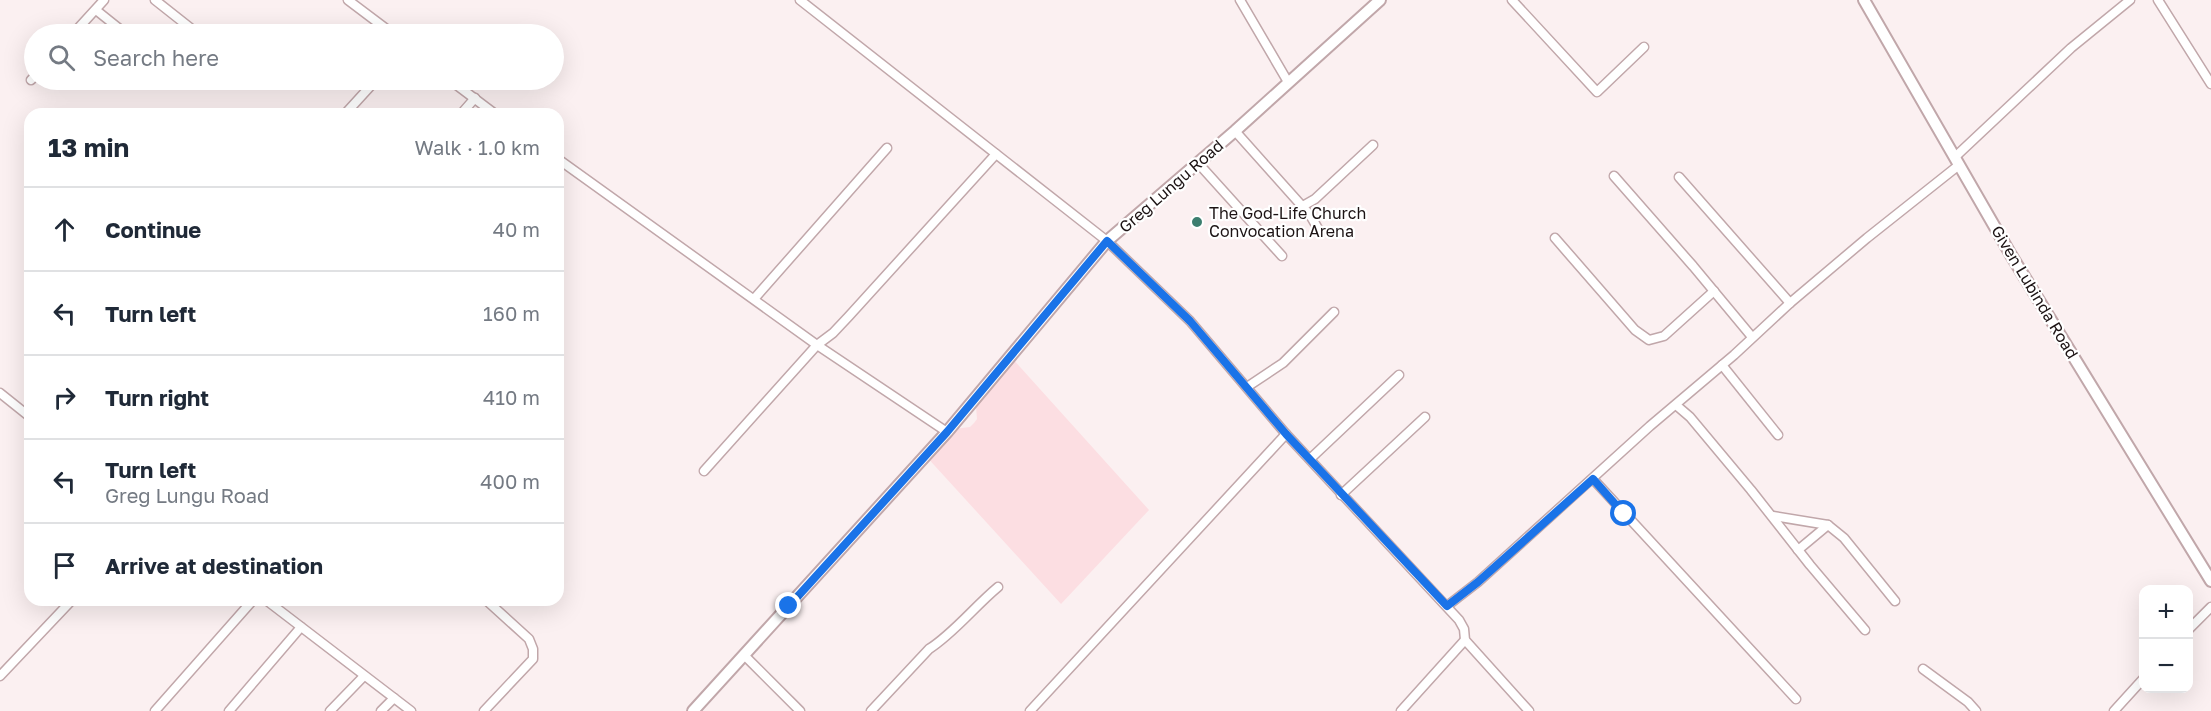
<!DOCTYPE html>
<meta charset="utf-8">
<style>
:root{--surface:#fff;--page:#f6f6f7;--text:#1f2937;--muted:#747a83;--line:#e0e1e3}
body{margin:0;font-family:"Golos Text",sans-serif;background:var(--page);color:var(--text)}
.controls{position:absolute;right:18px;bottom:18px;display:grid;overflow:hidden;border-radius:12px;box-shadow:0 6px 24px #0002}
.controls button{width:54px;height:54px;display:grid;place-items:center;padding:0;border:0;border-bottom:2px solid var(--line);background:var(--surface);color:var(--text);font:30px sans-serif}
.stop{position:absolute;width:18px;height:18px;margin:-14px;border:4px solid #1a73e8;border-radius:50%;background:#fff}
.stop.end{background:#1a73e8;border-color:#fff;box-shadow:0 2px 6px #0008}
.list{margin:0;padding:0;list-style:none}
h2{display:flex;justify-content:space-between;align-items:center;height:78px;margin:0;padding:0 24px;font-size:26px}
h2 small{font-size:20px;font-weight:400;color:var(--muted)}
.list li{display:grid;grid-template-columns:39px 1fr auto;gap:18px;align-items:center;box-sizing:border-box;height:84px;padding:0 24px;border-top:2px solid var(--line)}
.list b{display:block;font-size:22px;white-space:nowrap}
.list p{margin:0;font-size:20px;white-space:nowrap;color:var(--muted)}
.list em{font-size:20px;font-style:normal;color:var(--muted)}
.icon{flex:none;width:33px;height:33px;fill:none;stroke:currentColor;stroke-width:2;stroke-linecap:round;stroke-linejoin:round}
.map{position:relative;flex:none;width:2211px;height:711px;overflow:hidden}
.search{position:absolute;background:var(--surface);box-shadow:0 6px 24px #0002;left:24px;top:24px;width:540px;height:66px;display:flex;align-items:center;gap:15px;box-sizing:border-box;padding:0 21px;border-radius:33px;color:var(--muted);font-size:22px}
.panel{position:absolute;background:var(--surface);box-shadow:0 6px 24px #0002;left:24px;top:108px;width:540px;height:498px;border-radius:18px}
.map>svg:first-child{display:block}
.built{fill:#fcdee2}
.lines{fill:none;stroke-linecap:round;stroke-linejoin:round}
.minor-casing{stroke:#c1a7aa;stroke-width:11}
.tertiary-casing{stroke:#c1a7aa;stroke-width:14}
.minor{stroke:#fff;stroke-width:8}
.tertiary{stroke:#fff;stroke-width:10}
.route{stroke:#1a73e8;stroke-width:8}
.poi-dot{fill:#3c7e6f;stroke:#fff;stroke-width:2}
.labels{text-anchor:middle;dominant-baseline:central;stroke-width:4.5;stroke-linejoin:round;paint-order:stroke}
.street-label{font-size:16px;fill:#1c1314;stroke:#fff}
.poi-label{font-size:16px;fill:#1c1314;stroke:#fff;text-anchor:start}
</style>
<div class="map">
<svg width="2211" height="711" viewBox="0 0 2211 711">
<rect width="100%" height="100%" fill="#fbf0f1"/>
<path class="built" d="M1011 357 1149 510 1061 604 924 454 954 429 970 427 974 423 977 419 976 406Z"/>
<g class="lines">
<g class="minor-casing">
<g id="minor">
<path d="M155 0 198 34"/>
<path d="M348 0 393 34"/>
<path d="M800 0 1107 241 1190 321 1286 434 1459 620 1464 629 1465 640 1529 711"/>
<path d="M1240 0 1288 82"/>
<path d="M1512 0 1597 92 1644 47"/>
<path d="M2158 0 2211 84"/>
<path d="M96 10 126 34"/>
<path d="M73 34 104 0"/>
<path d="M31 80 34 77"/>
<path d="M450 80 495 114"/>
<path d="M345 114 376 80"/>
<path d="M461 114 475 98"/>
<path d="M1235 131 1310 215 1320 232"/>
<path d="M1955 157 2071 48 2130 0"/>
<path d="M558 159 817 345 947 432"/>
<path d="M1198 163 1282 256"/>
<path d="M1614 176 1693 266 1752 337"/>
<path d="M1679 177 1790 303"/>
<path d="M1301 207 1315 199 1373 145"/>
<path d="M1555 238 1635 330 1649 340 1664 336 1714 291"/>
<path d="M754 299 887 148"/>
<path d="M1722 365 1778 435"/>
<path d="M1247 387 1283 363 1334 312"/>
<path d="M0 393 30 417"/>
<path d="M1676 405 1690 417 1751 490 1810 565 1865 630"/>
<path d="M1310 459 1399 375"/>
<path d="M704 471 817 345 833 333 849 316 996 154"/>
<path d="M1593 479 1796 699"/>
<path d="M1341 495 1425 417"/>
<path d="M1773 516 1828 525 1844 538 1895 601"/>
<path d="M1798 550 1828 525"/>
<path d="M266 600 411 711"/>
<path d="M1447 606 1478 582 1650 426 1734 355 1790 303 1867 238 1959 165"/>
<path d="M2188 630 2211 607"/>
<path d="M745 656 800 711"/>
<path d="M1923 669 1968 702 1976 711"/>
<path d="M0 676 72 600"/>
<path d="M155 711 253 600"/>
<path d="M229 711 301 627"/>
<path d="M330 711 364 676"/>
<path d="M381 711 394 698"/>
<path d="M484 711 533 659V649L529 639 486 600"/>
<path d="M871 711 929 649C953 634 975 606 998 587"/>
<path d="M1030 711 1286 434"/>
<path d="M1401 711 1465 640"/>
<path d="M2114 711 2144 678"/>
</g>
</g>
<g class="tertiary-casing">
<g id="tertiary">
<path d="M1864 0 2011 255 2211 581"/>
<path d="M693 711 947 432 1107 241 1235 131 1380 0"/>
</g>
</g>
<use href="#minor" class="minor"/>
<use href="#tertiary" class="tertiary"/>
</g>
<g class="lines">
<path class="route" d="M789 606 947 432 1107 241 1190 321 1286 434 1447 606 1478 582 1593 479 1624 514"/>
</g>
<circle class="poi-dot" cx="1197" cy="222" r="6"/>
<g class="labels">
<g class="street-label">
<text transform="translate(1171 186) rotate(-41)">Greg Lungu Road</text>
<text transform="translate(2035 292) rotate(59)">Given Lubinda Road</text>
</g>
<g class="poi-label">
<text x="1209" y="213">The God-Life Church<tspan x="1209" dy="18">Convocation Arena</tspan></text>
</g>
</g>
</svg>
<div class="controls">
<button>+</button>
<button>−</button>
</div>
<div class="stop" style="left:1624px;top:514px"></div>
<div class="stop end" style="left:789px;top:606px"></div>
<div class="search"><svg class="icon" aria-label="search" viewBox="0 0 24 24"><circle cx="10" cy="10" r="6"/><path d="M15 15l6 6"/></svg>Search here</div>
<section class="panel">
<h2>13 min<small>Walk · 1.0 km</small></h2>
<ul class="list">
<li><svg class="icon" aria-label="ahead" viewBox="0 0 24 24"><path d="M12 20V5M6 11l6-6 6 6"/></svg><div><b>Continue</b></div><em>40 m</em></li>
<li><svg class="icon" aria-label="left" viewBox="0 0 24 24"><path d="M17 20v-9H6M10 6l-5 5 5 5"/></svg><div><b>Turn left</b></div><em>160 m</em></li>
<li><svg class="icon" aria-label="right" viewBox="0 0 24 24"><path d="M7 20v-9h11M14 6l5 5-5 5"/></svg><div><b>Turn right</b></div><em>410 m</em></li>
<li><svg class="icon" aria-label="left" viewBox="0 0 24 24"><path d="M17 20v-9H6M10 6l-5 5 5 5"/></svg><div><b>Turn left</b><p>Greg Lungu Road</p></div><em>400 m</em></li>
<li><svg class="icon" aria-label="arrive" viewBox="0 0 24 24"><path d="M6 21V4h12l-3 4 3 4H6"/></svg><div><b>Arrive at destination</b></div></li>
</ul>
</section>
</div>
